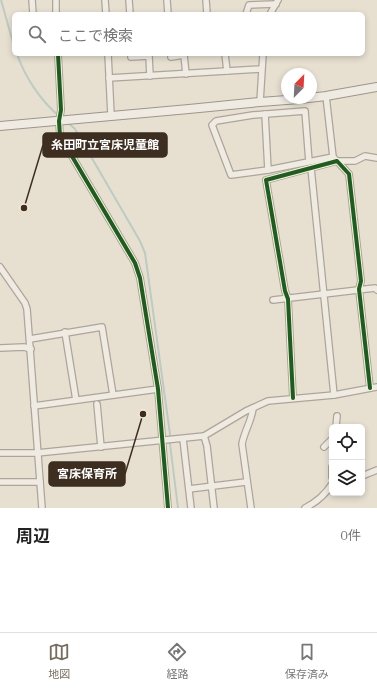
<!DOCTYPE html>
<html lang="ja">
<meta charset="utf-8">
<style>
:root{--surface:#fff;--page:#f2f2f2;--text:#222;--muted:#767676;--line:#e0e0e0;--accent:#786c5e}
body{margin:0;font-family:"IBM Plex Serif","Noto Sans JP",serif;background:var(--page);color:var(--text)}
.controls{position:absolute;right:12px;bottom:12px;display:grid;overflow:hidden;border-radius:6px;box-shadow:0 2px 6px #0003}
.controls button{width:36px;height:36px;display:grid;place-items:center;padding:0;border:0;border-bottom:1px solid var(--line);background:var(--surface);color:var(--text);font:20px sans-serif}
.compass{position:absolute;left:281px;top:68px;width:36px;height:36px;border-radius:50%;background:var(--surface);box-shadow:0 2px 6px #0003;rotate:24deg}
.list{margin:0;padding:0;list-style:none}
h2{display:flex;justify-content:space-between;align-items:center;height:52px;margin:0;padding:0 16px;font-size:17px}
h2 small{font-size:13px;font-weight:400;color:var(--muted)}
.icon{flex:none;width:22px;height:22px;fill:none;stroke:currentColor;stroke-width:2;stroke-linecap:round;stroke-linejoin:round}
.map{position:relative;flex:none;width:377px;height:508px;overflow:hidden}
.search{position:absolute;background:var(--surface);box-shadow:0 2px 6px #0003;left:12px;right:12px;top:12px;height:44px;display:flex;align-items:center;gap:10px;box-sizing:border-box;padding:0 14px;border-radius:6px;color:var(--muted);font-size:15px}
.sheet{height:124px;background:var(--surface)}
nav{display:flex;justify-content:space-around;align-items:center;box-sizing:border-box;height:56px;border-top:1px solid var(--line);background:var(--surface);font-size:11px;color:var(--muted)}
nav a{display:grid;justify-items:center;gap:2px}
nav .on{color:var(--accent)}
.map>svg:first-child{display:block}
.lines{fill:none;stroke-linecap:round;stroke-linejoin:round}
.stream{stroke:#bcccc2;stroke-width:2}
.street-casing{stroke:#ada599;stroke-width:8}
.secondary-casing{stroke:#9c958a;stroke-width:10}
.street{stroke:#efebe3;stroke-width:5.5}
.secondary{stroke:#efebe3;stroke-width:8}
.cycleway-casing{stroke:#f7eed8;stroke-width:6}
.cycleway{stroke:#1b5e20;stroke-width:4}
.leader{fill:none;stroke:#3d2e20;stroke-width:1.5}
.callout-dot{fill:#3d2e20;stroke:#f7eed8;stroke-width:1.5}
.callout{fill:#3d2e20;stroke:#3d2e20;stroke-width:1.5}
.callout-label{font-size:12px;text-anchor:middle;font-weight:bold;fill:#fff}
</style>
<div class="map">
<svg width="377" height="508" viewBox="0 0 377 508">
<rect width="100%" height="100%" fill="#e7e0d1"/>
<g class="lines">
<g class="stream">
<path d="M1 0 14 46"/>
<path d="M17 54C25 77 40 100 59 116"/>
<path d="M67 122 75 129 140 241 145 253 170 434V444L178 508"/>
</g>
<g class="street-casing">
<g id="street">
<path d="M32 0 33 14"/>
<path d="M56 0V14"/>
<path d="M105 0 106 14"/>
<path d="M129 0 130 14"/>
<path d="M167 0 168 14"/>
<path d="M206 0 207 14"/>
<path d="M246 14 249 5 276 4"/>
<path d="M270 14 278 0"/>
<path d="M58 54 61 110 59 121 60 136 135 263 140 278 158 389 168 508"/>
<path d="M108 54 111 115"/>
<path d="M131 54V57L149 56 150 76"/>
<path d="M171 54V57L184 55 186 74"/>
<path d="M225 54 227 71"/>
<path d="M109 78 261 69"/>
<path d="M326 96 333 157 337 161H355L365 156 377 158"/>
<path d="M260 102 263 54"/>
<path d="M265 114 268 170"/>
<path d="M309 162 305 111 253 115 216 121 212 125 231 175 268 170 333 157"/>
<path d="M311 168 334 395"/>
<path d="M0 267 25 303 27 309 42 508"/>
<path d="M273 300 375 288 377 290"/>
<path d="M65 332 76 400"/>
<path d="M30 339 102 327 113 395"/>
<path d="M0 348 24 347 31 349"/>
<path d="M293 398 288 299 285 291 266 180 337 161 349 174 361 281 359 289 370 388"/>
<path d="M97 404 101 447"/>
<path d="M34 406 158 389"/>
<path d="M336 427 337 416"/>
<path d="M204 436 207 446 214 508"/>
<path d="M183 439 191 508"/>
<path d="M324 447 332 439"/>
<path d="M0 453H37L204 436 246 411 268 401 334 395 377 387"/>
<path d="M332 467V477"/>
<path d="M362 476 377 470"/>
<path d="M0 482H40"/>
<path d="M189 489 246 482"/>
<path d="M251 508 242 444C244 432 252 420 253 408"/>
<path d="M305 508C317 502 325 495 332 484"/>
</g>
</g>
<g class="secondary-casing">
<path id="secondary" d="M0 126 189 109 260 102 300 99 326 96 377 87"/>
</g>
<use href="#street" class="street"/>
<use href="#secondary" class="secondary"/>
<g class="cycleway-casing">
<g id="cycleway">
<path d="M58 54 61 110 59 121 60 136 135 263 140 278 158 389 168 508"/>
<path d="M293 398 288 299 285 291 266 180 337 161 349 174 361 281 359 289 370 388"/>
</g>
</g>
<use href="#cycleway" class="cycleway"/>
</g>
<path class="leader" d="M24 208L43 145M143 414L125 474"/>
<g class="callout-dot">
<circle cx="24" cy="208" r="4"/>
<circle cx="143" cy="414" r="4"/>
</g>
<g class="callout">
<rect x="43" y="133" width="124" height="24" rx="4"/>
<rect x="49" y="462" width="76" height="24" rx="4"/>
</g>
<g class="callout-label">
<text x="105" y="149">糸田町立宮床児童館</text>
<text x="87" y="478">宮床保育所</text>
</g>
</svg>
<div class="controls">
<button><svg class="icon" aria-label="locate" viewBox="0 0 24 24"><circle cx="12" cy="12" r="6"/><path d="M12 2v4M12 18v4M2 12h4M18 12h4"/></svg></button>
<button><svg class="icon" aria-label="layers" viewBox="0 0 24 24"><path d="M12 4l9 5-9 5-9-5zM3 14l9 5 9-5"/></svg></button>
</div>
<svg class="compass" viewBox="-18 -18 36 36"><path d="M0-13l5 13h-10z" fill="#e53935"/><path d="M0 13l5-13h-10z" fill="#767676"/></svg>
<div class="search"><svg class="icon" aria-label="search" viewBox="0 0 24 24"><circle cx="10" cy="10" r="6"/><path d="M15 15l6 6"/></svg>ここで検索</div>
</div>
<section class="sheet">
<h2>周辺<small>0件</small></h2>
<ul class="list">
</ul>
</section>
<nav>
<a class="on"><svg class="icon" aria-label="map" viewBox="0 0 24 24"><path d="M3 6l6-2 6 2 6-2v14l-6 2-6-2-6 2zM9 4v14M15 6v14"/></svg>地図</a>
<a><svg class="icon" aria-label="directions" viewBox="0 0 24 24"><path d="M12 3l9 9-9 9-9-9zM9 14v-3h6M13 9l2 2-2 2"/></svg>経路</a>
<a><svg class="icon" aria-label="saved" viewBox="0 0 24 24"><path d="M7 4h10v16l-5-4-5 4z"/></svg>保存済み</a>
</nav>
